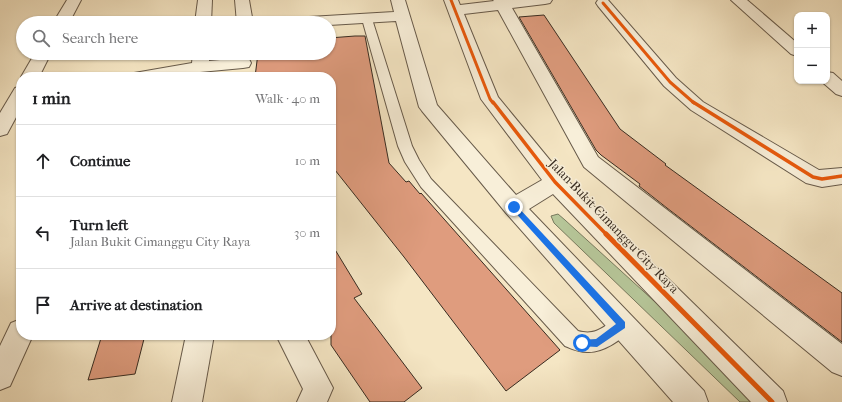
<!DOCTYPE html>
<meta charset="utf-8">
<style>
:root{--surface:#fff;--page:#f2f2f2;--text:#202124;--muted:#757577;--line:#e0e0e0}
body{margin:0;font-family:"IM FELL French Canon",serif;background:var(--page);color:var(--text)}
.controls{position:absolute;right:12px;top:12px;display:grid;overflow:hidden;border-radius:8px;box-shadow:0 1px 3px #0004}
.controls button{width:36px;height:36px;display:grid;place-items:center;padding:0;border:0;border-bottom:1px solid var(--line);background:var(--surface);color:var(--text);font:20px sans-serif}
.stop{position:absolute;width:12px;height:12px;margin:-9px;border:3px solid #1a73e8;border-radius:50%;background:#fff}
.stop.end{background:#1a73e8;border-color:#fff;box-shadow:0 1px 4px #0008}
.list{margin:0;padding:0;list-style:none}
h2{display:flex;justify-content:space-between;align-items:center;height:52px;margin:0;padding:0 16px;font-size:17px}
h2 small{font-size:13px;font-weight:400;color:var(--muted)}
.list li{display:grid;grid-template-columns:26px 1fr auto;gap:12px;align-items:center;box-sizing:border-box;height:72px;padding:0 16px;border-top:1px solid var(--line)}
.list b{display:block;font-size:15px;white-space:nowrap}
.list p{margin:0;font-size:13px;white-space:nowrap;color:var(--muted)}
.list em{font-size:13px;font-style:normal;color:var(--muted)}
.icon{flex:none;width:22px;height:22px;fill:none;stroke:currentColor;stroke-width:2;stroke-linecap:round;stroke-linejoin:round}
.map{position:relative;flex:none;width:842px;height:402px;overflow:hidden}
.search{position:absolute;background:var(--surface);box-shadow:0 1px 3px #0004;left:16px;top:16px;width:320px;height:44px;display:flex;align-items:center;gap:10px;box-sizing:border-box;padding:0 14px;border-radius:22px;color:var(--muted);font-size:15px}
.panel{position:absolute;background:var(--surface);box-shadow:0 1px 3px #0004;left:16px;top:72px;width:320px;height:268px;border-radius:16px}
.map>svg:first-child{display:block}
.green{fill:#b6c699;stroke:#77795d}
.building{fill:#df9c7e;stroke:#382c21}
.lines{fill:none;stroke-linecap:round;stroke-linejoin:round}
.service-casing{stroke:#675a4a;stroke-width:2}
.minor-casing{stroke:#675a4a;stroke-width:2}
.service{fill:#f8efd9;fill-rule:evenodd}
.minor{fill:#f8efd9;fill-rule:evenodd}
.cycleway-far2-casing{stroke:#f8efd9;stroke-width:5}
.cycleway-far1-casing{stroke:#f8efd9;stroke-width:6}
.cycleway-casing{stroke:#f8efd9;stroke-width:8}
.cycleway-far2{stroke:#e8590c;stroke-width:3}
.cycleway-far1{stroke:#e8590c;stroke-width:3.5}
.cycleway{stroke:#e8590c;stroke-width:5}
.route{fill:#1a73e8}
.labels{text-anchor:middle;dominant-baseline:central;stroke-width:3;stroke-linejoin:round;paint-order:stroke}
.street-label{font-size:13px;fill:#382c21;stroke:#f8efd9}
</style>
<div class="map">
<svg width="842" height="402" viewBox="0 0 842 402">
<rect width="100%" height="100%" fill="#f5e6c4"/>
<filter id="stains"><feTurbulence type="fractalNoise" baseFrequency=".005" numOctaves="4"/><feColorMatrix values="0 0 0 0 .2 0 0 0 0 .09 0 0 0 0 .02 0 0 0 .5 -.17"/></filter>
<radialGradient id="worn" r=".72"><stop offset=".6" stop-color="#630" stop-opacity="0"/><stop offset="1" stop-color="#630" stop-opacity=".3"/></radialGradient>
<path class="green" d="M558 214 565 220 765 402H740L554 223 551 216Z"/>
<g class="building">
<path d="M544 15 620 129 666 164 665 165 842 293V342L667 208 639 186 640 184 601 155 596 150 519 17Z"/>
<path d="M355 36H365L389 163 406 182 409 181 420 194 421 193 560 350 506 391 404 257 331 165V77H255L258 53H329V38Z"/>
<path d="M331 243 362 294 354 298 422 388 404 402H370L331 345Z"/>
<path d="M102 335H145L135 374 88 380Z"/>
</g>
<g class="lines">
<g class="service-casing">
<path id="service" d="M367 16 372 19 412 146 419 160 431 179 578 331C599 337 605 323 622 316L629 318 632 325C626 339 602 353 587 352 579 352 572 349 565 346L421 187 405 162 398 146 362 19Z"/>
</g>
<g class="minor-casing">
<g id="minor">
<path d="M67 0H81L69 23H53Z"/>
<path d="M198 0H212L211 23H195Z"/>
<path d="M235 0H249L253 23H237Z"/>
<path d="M391 0H405L437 105 516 195 542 180 481 99 444 0H458L460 5 494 1 493 0H552L550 3 545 4 512 8 598 157 842 344V376L832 372 584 167 498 10 464 14 498 97 563 176 783 391 787 402H751L553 194 529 209 704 391 708 402H673L506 213 422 111 419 107 396 21 329 25V23H284L287 20 292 18 394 12Z"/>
<path d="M598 0H608L676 78 703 102 819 170 842 168V184L822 187 806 183 691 110 664 86 598 6 596 3Z"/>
<path d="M731 0H747L797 43V56L791 54Z"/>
<path d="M35 53H51L39 77H21Z"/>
<path d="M193 53H209V61L243 58 249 59 251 63 249 67 243 68 200 72 171 77H131L134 73 140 72 192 63Z"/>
<path d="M827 72 833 73 842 81V96L836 94 821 81H827Z"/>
<path d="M21 86V108L7 134 0 136V113L15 88Z"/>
<path d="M21 319V335H33L10 386 0 390V346L11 323Z"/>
<path d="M186 335H214L202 402H172Z"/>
<path d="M276 335H305L333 388 327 402H297L303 389Z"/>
</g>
</g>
<use href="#service" class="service"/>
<use href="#minor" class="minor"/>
<g class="cycleway-far2-casing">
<g id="cycleway-far2">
<path d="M451 0 490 99 493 103"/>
<path d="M603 3 670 82 694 103"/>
</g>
</g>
<g class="cycleway-far1-casing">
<g id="cycleway-far1">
<path d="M493 102 555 182 607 235"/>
<path d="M693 102 813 177 822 179 842 176"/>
</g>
</g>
<g class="cycleway-casing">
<path id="cycleway" d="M606 234 772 402"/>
</g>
<use href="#cycleway-far2" class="cycleway-far2"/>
<use href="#cycleway-far1" class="cycleway-far1"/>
<use href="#cycleway" class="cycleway"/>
</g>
<path class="route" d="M512 205H516L625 322V328L597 347 580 346V340L596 339 616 324 512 209Z"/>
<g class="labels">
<g class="street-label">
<text transform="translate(614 226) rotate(46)">Jalan Bukit Cimanggu City Raya</text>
</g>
</g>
<rect width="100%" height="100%" filter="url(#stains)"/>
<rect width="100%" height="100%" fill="url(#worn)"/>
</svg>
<div class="controls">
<button>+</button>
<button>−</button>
</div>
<div class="stop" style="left:582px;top:343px"></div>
<div class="stop end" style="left:514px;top:207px"></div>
<div class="search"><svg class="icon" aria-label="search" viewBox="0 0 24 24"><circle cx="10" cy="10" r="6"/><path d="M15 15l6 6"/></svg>Search here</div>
<section class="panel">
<h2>1 min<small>Walk · 40 m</small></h2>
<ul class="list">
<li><svg class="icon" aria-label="ahead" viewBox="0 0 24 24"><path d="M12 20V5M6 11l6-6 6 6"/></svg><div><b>Continue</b></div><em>10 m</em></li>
<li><svg class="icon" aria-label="left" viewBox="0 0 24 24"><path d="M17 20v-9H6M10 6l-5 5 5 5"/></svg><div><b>Turn left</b><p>Jalan Bukit Cimanggu City Raya</p></div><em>30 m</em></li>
<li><svg class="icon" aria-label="arrive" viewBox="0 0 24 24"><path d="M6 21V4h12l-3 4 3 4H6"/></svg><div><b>Arrive at destination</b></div></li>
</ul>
</section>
</div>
